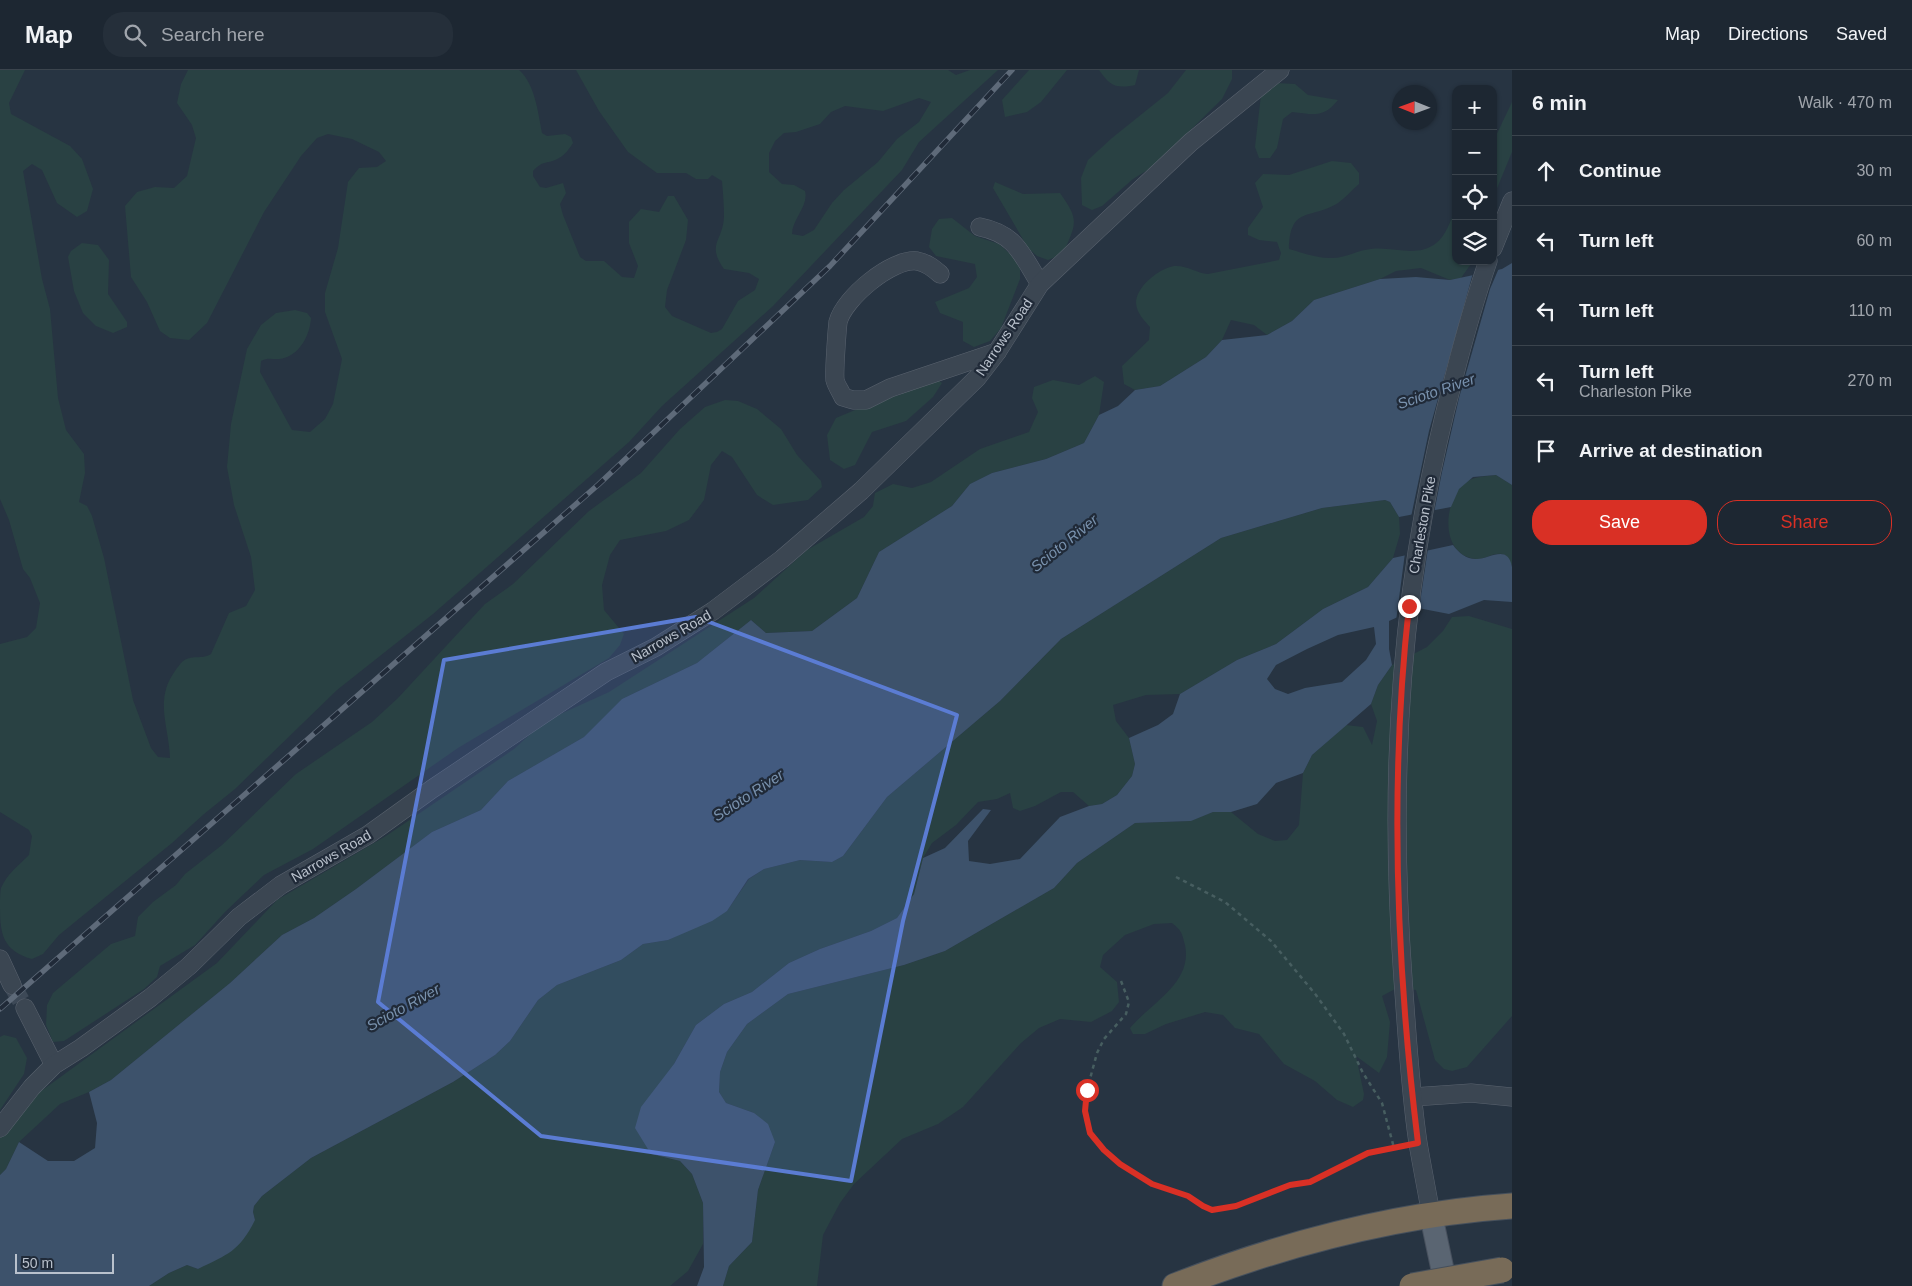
<!DOCTYPE html>
<meta charset="utf-8">
<style>
:root{--surface:#1d2732;--page:#252f3a;--text:#f1f3f6;--muted:#a0a5ac;--line:#3b444d;--accent:#d93025}
body{margin:0;font-family:Arial,sans-serif;background:var(--page);color:var(--text)}
.controls{position:absolute;right:15px;top:15px;display:grid;overflow:hidden;border-radius:10px;box-shadow:0 1px 4px #0004}
.controls button{width:45px;height:45px;display:grid;place-items:center;padding:0;border:0;border-bottom:1px solid var(--line);background:var(--surface);color:var(--text);font:25px sans-serif}
.compass{position:absolute;left:1392px;top:15px;width:45px;height:45px;border-radius:50%;background:var(--surface);box-shadow:0 1px 4px #0004;rotate:271deg}
.scale{position:absolute;left:15px;bottom:12px;width:99px;box-sizing:border-box;padding-left:5px;border:2px solid #b9c1cc;border-top:0;font-size:14px;line-height:18px;white-space:nowrap;color:#b9c1cc;-webkit-text-stroke:4px #202a38;paint-order:stroke}
.stop{position:absolute;width:15px;height:15px;margin:-11px;border:4px solid #d93025;border-radius:50%;background:#fff}
.stop.end{background:#d93025;border-color:#fff;box-shadow:0 1px 5px #0008}
.list{margin:0;padding:0;list-style:none}
h2{display:flex;justify-content:space-between;align-items:center;height:65px;margin:0;padding:0 20px;font-size:21px}
h2 small{font-size:16px;font-weight:400;color:var(--muted)}
.list li{display:grid;grid-template-columns:32px 1fr auto;gap:15px;align-items:center;box-sizing:border-box;height:70px;padding:0 20px;border-top:1px solid var(--line)}
.list b{display:block;font-size:19px;white-space:nowrap}
.list p{margin:0;font-size:16px;white-space:nowrap;color:var(--muted)}
.list em{font-size:16px;font-style:normal;color:var(--muted)}
.actions{display:flex;gap:10px;padding:15px 20px}
.actions a{flex:1;padding:11px 0;border:1px solid var(--accent);border-radius:20px;text-align:center;font-size:18px;color:var(--accent)}
.actions .main{background:var(--accent);color:#fff}
.icon{flex:none;width:28px;height:28px;fill:none;stroke:currentColor;stroke-width:2;stroke-linecap:round;stroke-linejoin:round}
.map{position:relative;flex:none;width:1512px;height:1216px;overflow:hidden}
header{display:flex;align-items:center;gap:30px;box-sizing:border-box;height:70px;padding:0 25px;background:var(--surface);border-bottom:1px solid var(--line)}
header strong{font-size:24px}
nav{display:flex;gap:28px;margin-inline-start:auto;font-size:18px}
.search{width:350px;height:45px;background:var(--page);display:flex;align-items:center;gap:12px;box-sizing:border-box;padding:0 18px;border-radius:20px;color:var(--muted);font-size:19px}
main{display:flex}
aside{flex:1;background:var(--surface)}
.map>svg:first-child{display:block}
.green{fill:#294143;fill-rule:evenodd}
.water{fill:#3d526b;fill-rule:evenodd}
.pier{fill:#273442}
.lines{fill:none;stroke-linecap:round;stroke-linejoin:round}
.minor-tunnel{stroke:#3d4957;stroke-width:18;stroke-dasharray:18 9;stroke-linecap:butt}
.minor-casing{stroke:#5a636f;stroke-width:19}
.major-casing{stroke:#48515e;stroke-width:24}
.highway-casing{stroke:#46505c;stroke-width:27}
.path{stroke:#475e60;stroke-width:2.5;stroke-dasharray:4 4;stroke-linecap:butt}
.minor{stroke:#3b4652;stroke-width:18}
.major{stroke:#5a6572;stroke-width:22}
.highway{stroke:#786b58;stroke-width:25}
.rail-casing{stroke:#5e6a79;stroke-width:5.5}
.rail{stroke:#202a38;stroke-width:4;stroke-dasharray:11;stroke-linecap:butt}
.highway-bridge-casing{stroke:#46505c;stroke-width:27;stroke-linecap:butt}
.highway-bridge{stroke:#786b58;stroke-width:25}
.route{stroke:#d93025;stroke-width:6}
.marked{fill:#5b7cd3;fill-opacity:0.2;stroke:#5b7cd3;stroke-width:4;stroke-linejoin:round}
.labels{text-anchor:middle;dominant-baseline:central;stroke-width:4.5;stroke-linejoin:round;paint-order:stroke}
.street-label{font-size:14px;fill:#b9c1cc;stroke:#202a38}
.water-label{font-size:15px;font-style:italic;fill:#7992ae;stroke:#202a38}
</style>
<header>
<strong>Map</strong>
<div class="search"><svg class="icon" aria-label="search" viewBox="0 0 24 24"><circle cx="10" cy="10" r="6"/><path d="M15 15l6 6"/></svg>Search here</div>
<nav><a>Map</a><a>Directions</a><a>Saved</a></nav>
</header>
<main>
<div class="map">
<svg width="1512" height="1216" viewBox="0 0 1512 1216">
<rect width="100%" height="100%" fill="#273442"/>
<g class="green">
<path d="M0 0H25L9 33 11 44 70 76 82 89 93 119 87 141 77 147 57 133 42 100 32 94 23 101 42 209 50 239 58 328 66 360 84 384 85 403 79 432 87 436 92 446 104 488 133 630 151 678 158 687 170 688C169 656 154 630 175 601 177 598 180 594 182 592 191 584 202 590 211 584L229 543 246 536 255 520 251 487 234 435 227 397 231 354 247 279 261 255 276 243 295 240 307 243 311 248C310 264 301 283 284 288 276 291 269 286 261 291L260 302 292 360 310 362 325 349 333 334 342 289 325 242V223L338 178 348 112 359 98 377 97 386 91 379 82 352 69 328 64 317 68 301 86 264 142 207 253 189 270 170 268 160 261 147 232 131 207 125 136 137 122 155 117 174 118 187 106 196 68 192 55 177 33 181 14 188 0H519C535 14 538 42 542 63L547 66 565 64 571 67 573 73C569 79 565 85 559 88 547 95 544 89 533 101V106L540 117 546 118 563 113 566 123 560 134 563 145 580 187 586 191H604L622 207 634 208 638 196 629 173V152L641 139 659 142 668 126H674L688 150 686 170 667 220 665 237 672 246 711 263 717 262 722 259 738 231 755 220 759 209 749 203 724 199C706 174 723 171 724 147 724 135 723 123 722 111L712 105 708 109H696L686 103H657L628 82 599 41 576 0H948L956 5 970 0H998L919 72 902 100 773 236 662 336 629 372 433 544 337 620 235 719 204 744 172 773 59 865 43 884 32 889C3 881 0 864 0 838 0 831 0 823 1 818 7 804 19 795 29 785L32 766 29 760 0 742V574L27 567 36 558 40 533 30 508 23 499 9 450 0 429ZM919 28 931 32 919 52 897 69 878 92 844 120 832 133 814 160 803 166 792 164C792 149 809 136 805 121L794 115 782 114 769 102V83L775 71 784 63 796 62 820 54 831 42 845 36 883 41Z"/>
<path d="M1029 0H1067L1041 32 1027 42 1005 47 1002 30Z"/>
<path d="M1099 0H1139L1135 15C1116 19 1110 16 1099 0Z"/>
<path d="M1186 0H1232V9L1222 29 1154 96 1133 109 1102 136 1092 140 1082 135 1081 108 1088 90 1112 68 1168 23Z"/>
<path d="M1276 13 1295 14 1308 25 1338 30C1323 49 1313 44 1292 42L1283 49 1277 78 1270 88H1259L1255 77 1261 25Z"/>
<path d="M1512 32V82L1493 128V72Z"/>
<path d="M1332 91 1351 93 1359 103V114C1352 120 1345 128 1338 133 1311 150 1290 135 1289 179 1303 183 1316 188 1330 188 1344 189 1358 180 1371 179 1393 176 1416 188 1435 174 1447 165 1450 151 1456 138V191H1473L1461 208 1450 210 1421 198 1396 201 1380 209 1314 230 1292 251 1267 265 1254 255 1231 250 1222 270 1206 287 1160 316 1135 320 1124 314 1122 296 1149 270 1150 257C1144 250 1137 244 1136 233 1136 217 1158 199 1174 196 1187 195 1196 203 1208 204L1279 190 1281 183 1277 172 1259 170 1248 165V158L1263 137 1255 113 1263 104 1289 105Z"/>
<path d="M995 112 1023 124 1060 123C1080 151 1076 153 1063 184L1048 190 1037 186 1028 178 993 118Z"/>
<path d="M952 148 975 166 999 174 1020 193V209L1001 258 990 271 974 277 963 271V252L940 243 935 232 969 218 977 207 975 194 936 186 929 177 932 159 939 149Z"/>
<path d="M82 173 98 175 109 190 108 224 127 252V257L113 263 96 256 83 243 74 221 68 187 71 181Z"/>
<path d="M1095 306 1104 312 1099 345 1084 373 1046 389 992 403 970 414 952 436 879 482 857 528 812 561 766 563 751 550 697 593 622 629 584 667 508 711 481 740 432 762 356 819 314 848 282 865 230 913 111 1010 89 1022 60 1034 19 1072 6 1099 0 1105V1065L33 1027 217 893 277 830 386 766 514 679 545 651 609 622 754 528 807 480 864 447 873 436 875 423 893 414 912 418 931 412 980 379 1029 362 1038 342 1032 328 1034 317 1053 310 1079 315Z"/>
<path d="M938 310 942 313 933 327 906 351 872 362 855 395 844 399 830 390 827 365 836 348 881 329 900 325 910 318Z"/>
<path d="M725 330 738 331 757 339 781 359 797 385 821 411 822 417 808 430 773 435 757 425 732 387 722 381 711 395 704 430 689 450 666 461 620 470 610 485 602 515 604 540 624 564 620 575 609 588 458 678 313 779 264 805 225 842 195 875 160 896 157 907 144 919 64 971 53 972 46 955 47 935 53 923 111 874 135 866 138 847 153 832 176 815 185 804 222 775 296 704 372 652 398 628 485 534 513 514 589 441 641 403 680 359 705 337Z"/>
<path d="M1496 405 1512 415V495C1509 491 1507 485 1502 484 1493 482 1484 490 1476 489 1443 485 1443 442 1458 420 1468 406 1481 407 1496 405Z"/>
<path d="M1385 430 1390 432 1399 447 1400 464 1393 488 1368 517 1323 539 1276 574 1237 590 1180 624 1146 625 1113 635 1116 651 1129 668 1135 694 1132 706 1117 725 1102 734 1089 736 1073 722H1061L1035 736 1020 741 1013 738 1010 723 997 729 978 732 956 755 932 773 923 788 914 824 897 848 871 861 820 879 789 893 752 922 724 934 696 955 674 994 651 1084 680 1091 692 1104 703 1133V1174L688 1201 670 1216H149L169 1203 187 1195 198 1199 255 1150 253 1142 254 1136 262 1126 311 1088 453 1012 495 985 510 971 538 930 557 915 621 890 643 874 668 870 727 841 749 809 764 799 800 790 832 792 843 786 887 727 1000 631 1061 569 1221 468 1322 438Z"/>
<path d="M1469 546 1512 559V946L1467 997 1452 1001 1444 999 1435 990 1416 920 1397 918 1382 926 1390 952 1387 987 1379 1003 1356 986 1364 1024 1363 1030 1353 1037 1337 1030 1315 1011 1284 994 1259 964 1235 958 1223 945 1205 942 1166 954 1145 964H1133L1130 958C1151 933 1193 913 1185 875 1182 863 1182 861 1172 853L1154 854 1125 865 1103 885 1100 897 1117 912 1119 932 1112 941 1091 952 1060 949 1039 958 1021 973 963 1037 938 1054 902 1069 854 1114 840 1133 823 1165 817 1216H723L729 1196 752 1172 758 1120 775 1072 754 1043 726 1033 719 1022 720 1002 727 982 747 954 788 924 904 895 945 881 1054 818 1077 793 1135 753 1190 751 1213 742 1225 741 1231 742 1258 764 1275 771 1287 770 1299 755 1303 703 1312 685 1346 655 1363 657 1372 675 1377 651 1371 634 1378 615 1392 595 1427 577 1443 561 1452 547Z"/>
<path d="M4 965 16 968 27 988 24 1004 0 1040V967Z"/>
</g>
<g class="water">
<path d="M1512 193V415L1496 405 1473 407 1459 419 1451 437 1399 447 1390 432 1385 430 1322 438 1221 468 1061 569 1000 631 887 727 843 786 832 792 800 790 764 799 748 809 727 841 712 851 668 870 643 874 621 890 557 915 538 930 510 971 495 985 453 1012 311 1088 262 1126 254 1136 253 1142 255 1150C239 1182 228 1184 198 1199L187 1195 169 1203 149 1216H0V1105L6 1099 19 1072 48 1091H74L95 1078 97 1053 89 1022 111 1010 230 913 282 865 314 848 356 819 432 762 481 740 508 711 584 667 622 629 697 593 751 550 766 563 812 561 857 528 879 482 952 436 970 414 992 403 1046 389 1084 373 1099 345 1118 336 1135 320 1160 316 1206 287 1222 270 1267 265 1292 251 1314 230 1380 209 1416 207 1450 210 1502 199Z"/>
<path d="M1453 475C1459 483 1466 489 1476 489 1488 490 1508 473 1512 497 1512 508 1512 521 1512 532L1484 530 1449 544 1418 538 1389 551V579L1392 595 1378 615 1371 634 1312 685 1303 703 1276 713 1257 734 1231 742H1213L1191 751 1135 753 1077 793 1054 818 945 881 904 895 788 924 747 954 727 982 720 1002 719 1022 726 1033 754 1043 768 1054 775 1072 758 1120 752 1172 729 1196 723 1216H697L704 1197 703 1133 692 1104 680 1091 651 1084 635 1058 641 1037 674 994 696 955 724 934 752 922 789 893 820 879 871 861 897 848 914 824 923 788 945 778 983 739 991 740 968 771 969 791 990 794 1020 789 1060 747 1089 736 1102 734 1117 725 1132 706 1135 694 1129 668 1158 655 1173 644 1180 624 1237 590 1276 574 1323 539 1368 517 1393 488ZM1374 557 1376 574 1366 590 1342 612 1305 618 1288 624 1275 619 1267 609 1276 595 1307 579 1338 565Z"/>
</g>
<g class="pier">
<path d="M1499 198 1490 219 1459 328 1442 402 1434 443 1411 447 1429 361 1473 203Z"/>
<path d="M1428 478 1419 540 1396 551 1405 483Z"/>
</g>
<g class="lines">
<path class="minor-tunnel" d="M12 915 25 938"/>
<g class="minor-casing">
<g id="minor">
<path d="M980 157C1016 164 1022 185 1040 214"/>
<path d="M1493 178 1512 131"/>
<path d="M940 204C933 198 927 193 917 191 892 188 844 228 838 252 837 261 834 301 835 310 836 315 841 322 843 327L853 330H866L890 318 997 282"/>
<path d="M0 889 12 915"/>
<path d="M25 938 54 995"/>
<path d="M1413 1027 1471 1023 1512 1027"/>
<path d="M0 1058 32 1017 54 995 81 978 150 928 189 896 239 847 281 815 368 765 432 719 606 602 656 577 713 541 782 489 861 421 977 308 997 282 1040 214 1191 72 1280 0"/>
<path d="M1431 1145C1427 1121 1422 1097 1418 1073 1410 1019 1407 963 1403 909 1388 702 1400 509 1454 307 1464 268 1475 229 1488 191"/>
</g>
</g>
<g class="major-casing">
<path id="major" d="M1431 1145 1446 1216"/>
</g>
<g class="highway-casing">
<path id="highway" d="M1175 1216C1283 1174 1396 1144 1512 1136"/>
</g>
<g class="path">
<path d="M1176 807 1225 832 1271 871 1316 925 1344 964 1363 1003 1382 1033 1394 1078"/>
<path d="M1121 911 1129 932 1126 944 1104 969 1097 983 1087 1020 1085 1041 1090 1063 1103 1081 1120 1094 1152 1114 1188 1126 1212 1140 1225 1139 1290 1115 1310 1112 1368 1083 1405 1076"/>
</g>
<use href="#minor" class="minor"/>
<use href="#major" class="major"/>
<use href="#highway" class="highway"/>
<g class="rail-casing">
<path id="rail" d="M0 939 599 414 830 196 1012 0"/>
</g>
<use href="#rail" class="rail"/>
<g class="highway-bridge-casing">
<path id="highway-bridge" d="M1412 1216 1502 1200"/>
</g>
<use href="#highway-bridge" class="highway-bridge"/>
</g>
<g class="lines">
<path class="route" d="M1087 1020 1085 1041 1090 1063 1104 1080 1120 1094 1152 1114 1188 1126 1203 1136 1212 1140 1236 1136 1290 1115 1310 1112 1368 1083 1418 1073C1396 894 1389 715 1409 536"/>
</g>
<path class="marked" d="M696 547 957 645 903 851 851 1111 541 1066 378 932 444 590Z"/>
<g class="labels">
<g class="street-label">
<text transform="translate(1004 267) rotate(-56)">Narrows Road</text>
<text transform="translate(1422 455) rotate(-80)">Charleston Pike</text>
<text transform="translate(671 566) rotate(-30)">Narrows Road</text>
<text transform="translate(331 786) rotate(-30)">Narrows Road</text>
</g>
<g class="water-label">
<text transform="translate(1436 321) rotate(-19)">Scioto River</text>
<text transform="translate(1064 473) rotate(-39)">Scioto River</text>
<text transform="translate(748 725) rotate(-33)">Scioto River</text>
<text transform="translate(403 937) rotate(-29)">Scioto River</text>
</g>
</g>
</svg>
<div class="controls">
<button>+</button>
<button>−</button>
<button><svg class="icon" aria-label="locate" viewBox="0 0 24 24"><circle cx="12" cy="12" r="6"/><path d="M12 2v4M12 18v4M2 12h4M18 12h4"/></svg></button>
<button><svg class="icon" aria-label="layers" viewBox="0 0 24 24"><path d="M12 4l9 5-9 5-9-5zM3 14l9 5 9-5"/></svg></button>
</div>
<svg class="compass" viewBox="-18 -18 36 36"><path d="M0-13l5 13h-10z" fill="#e53935"/><path d="M0 13l5-13h-10z" fill="#a0a5ac"/></svg>
<div class="scale">50 m</div>
<div class="stop" style="left:1087px;top:1020px"></div>
<div class="stop end" style="left:1409px;top:536px"></div>
</div>
<aside>
<h2>6 min<small>Walk · 470 m</small></h2>
<ul class="list">
<li><svg class="icon" aria-label="ahead" viewBox="0 0 24 24"><path d="M12 20V5M6 11l6-6 6 6"/></svg><div><b>Continue</b></div><em>30 m</em></li>
<li><svg class="icon" aria-label="left" viewBox="0 0 24 24"><path d="M17 20v-9H6M10 6l-5 5 5 5"/></svg><div><b>Turn left</b></div><em>60 m</em></li>
<li><svg class="icon" aria-label="left" viewBox="0 0 24 24"><path d="M17 20v-9H6M10 6l-5 5 5 5"/></svg><div><b>Turn left</b></div><em>110 m</em></li>
<li><svg class="icon" aria-label="left" viewBox="0 0 24 24"><path d="M17 20v-9H6M10 6l-5 5 5 5"/></svg><div><b>Turn left</b><p>Charleston Pike</p></div><em>270 m</em></li>
<li><svg class="icon" aria-label="arrive" viewBox="0 0 24 24"><path d="M6 21V4h12l-3 4 3 4H6"/></svg><div><b>Arrive at destination</b></div></li>
</ul>
<div class="actions"><a class="main">Save</a><a>Share</a></div>
</aside>
</main>
